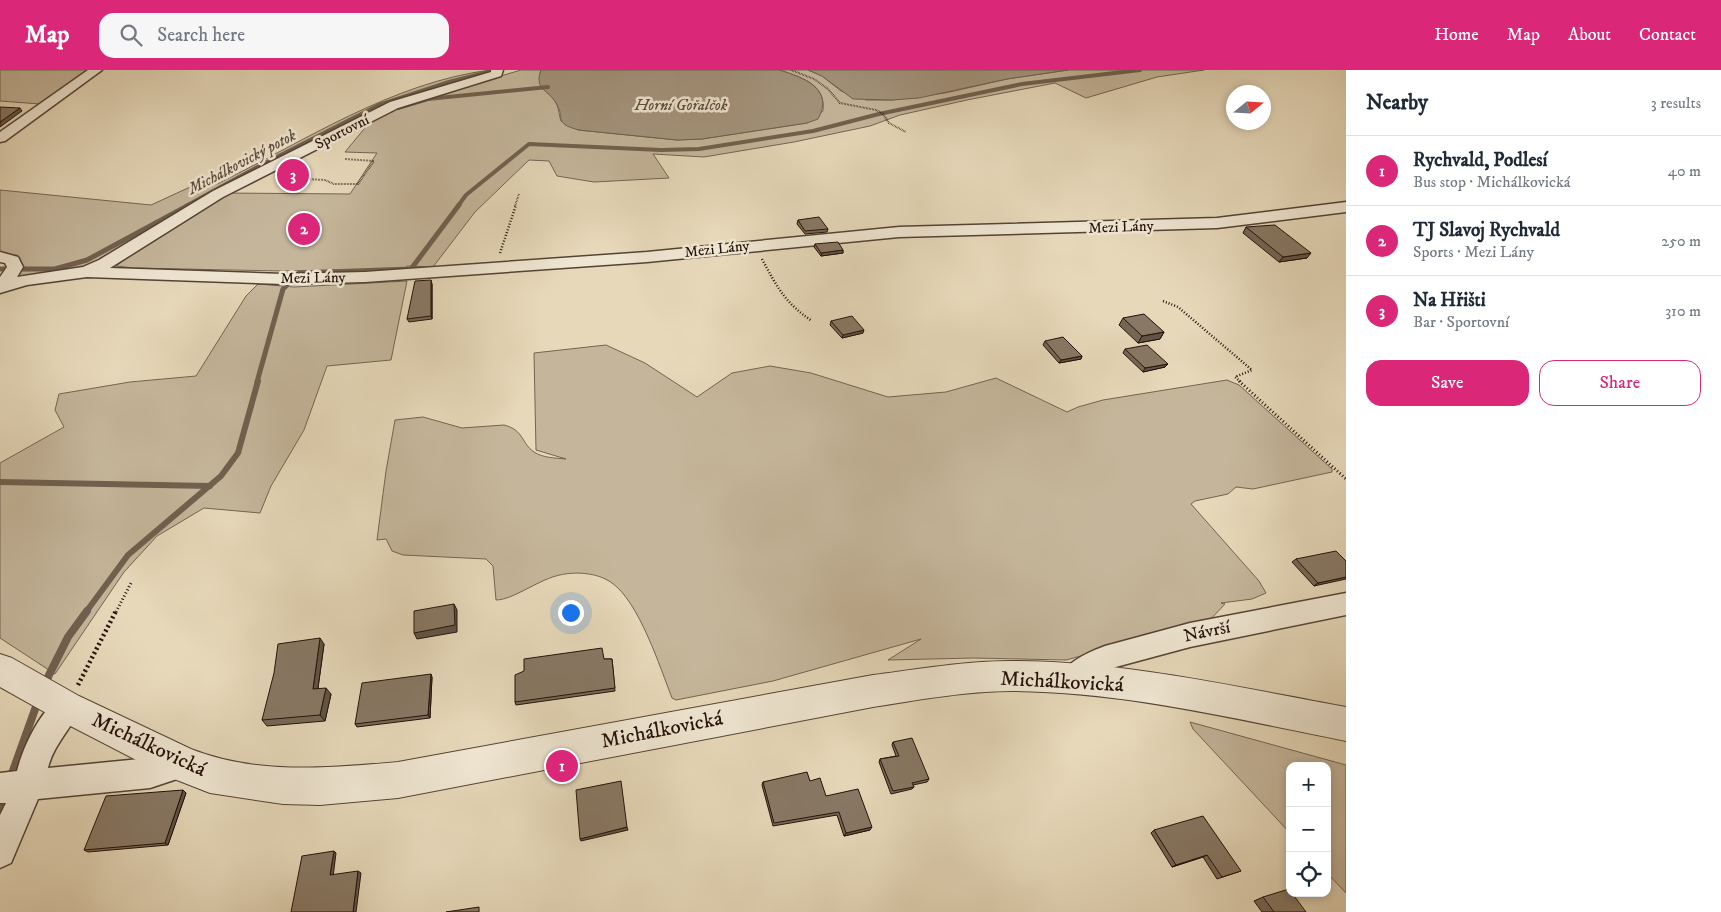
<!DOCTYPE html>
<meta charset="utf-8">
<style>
:root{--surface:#fff;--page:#f6f6f7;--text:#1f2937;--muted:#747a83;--line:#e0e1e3;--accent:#db2777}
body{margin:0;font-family:"IM FELL DW Pica",serif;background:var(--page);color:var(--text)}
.controls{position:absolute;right:15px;bottom:15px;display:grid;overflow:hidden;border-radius:10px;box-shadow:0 2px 8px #0003}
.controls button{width:45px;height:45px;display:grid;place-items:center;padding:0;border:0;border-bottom:1px solid var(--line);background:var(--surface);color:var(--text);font:25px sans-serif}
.compass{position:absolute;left:1226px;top:15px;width:45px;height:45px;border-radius:50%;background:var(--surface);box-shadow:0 2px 8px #0003;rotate:72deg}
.you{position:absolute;left:570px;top:542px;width:18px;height:18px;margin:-12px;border:4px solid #fff;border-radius:50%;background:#1a73e8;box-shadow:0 0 0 8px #1a73e833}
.badge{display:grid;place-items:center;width:32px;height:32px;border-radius:50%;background:var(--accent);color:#fff;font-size:16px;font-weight:700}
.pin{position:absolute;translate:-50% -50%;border:2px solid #fff;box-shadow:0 1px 5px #0006}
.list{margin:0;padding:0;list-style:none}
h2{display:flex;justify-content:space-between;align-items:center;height:65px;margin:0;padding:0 20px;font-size:21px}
h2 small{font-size:16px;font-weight:400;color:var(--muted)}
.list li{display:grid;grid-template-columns:32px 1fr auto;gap:15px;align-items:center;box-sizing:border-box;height:70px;padding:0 20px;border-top:1px solid var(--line)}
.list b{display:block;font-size:19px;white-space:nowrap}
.list p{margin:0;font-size:16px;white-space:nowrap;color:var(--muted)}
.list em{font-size:16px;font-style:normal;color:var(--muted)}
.actions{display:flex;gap:10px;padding:15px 20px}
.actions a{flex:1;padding:11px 0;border:1px solid var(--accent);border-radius:15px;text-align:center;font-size:18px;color:var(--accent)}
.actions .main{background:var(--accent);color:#fff}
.icon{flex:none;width:28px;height:28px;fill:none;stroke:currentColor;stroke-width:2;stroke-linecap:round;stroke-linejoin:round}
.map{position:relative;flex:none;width:1346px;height:842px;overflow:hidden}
header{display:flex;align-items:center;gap:30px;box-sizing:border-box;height:70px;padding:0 25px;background:var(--accent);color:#fff}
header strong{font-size:24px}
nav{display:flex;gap:28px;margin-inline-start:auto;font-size:18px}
.search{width:350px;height:45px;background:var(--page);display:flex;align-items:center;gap:12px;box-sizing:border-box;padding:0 18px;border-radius:15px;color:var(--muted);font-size:19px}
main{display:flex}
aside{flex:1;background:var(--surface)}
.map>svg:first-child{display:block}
.green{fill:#c5b69b;stroke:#746452}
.water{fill:#a4947d;stroke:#70604f}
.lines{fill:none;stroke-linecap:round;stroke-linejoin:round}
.stream-far3{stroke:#70604f;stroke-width:4}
.stream-far2{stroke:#70604f;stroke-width:5}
.stream-far1{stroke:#70604f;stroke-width:6}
.stream{stroke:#70604f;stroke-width:8}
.minor-casing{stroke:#544335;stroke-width:3}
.tertiary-casing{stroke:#544335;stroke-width:2}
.path-far3{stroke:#231109;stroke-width:2;stroke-dasharray:0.5 1;stroke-linecap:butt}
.path-far2{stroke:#231109;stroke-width:2.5;stroke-dasharray:1 2;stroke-linecap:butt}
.path-far1{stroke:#231109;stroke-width:3;stroke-dasharray:1 2.5;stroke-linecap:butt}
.path{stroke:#231109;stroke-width:4.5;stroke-dasharray:2 3;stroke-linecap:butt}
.minor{fill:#efe6d2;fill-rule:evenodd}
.tertiary{fill:#efe6d2;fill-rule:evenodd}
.wall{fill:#756757;stroke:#231109}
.shaded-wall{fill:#5f5447;stroke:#231109}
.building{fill:#887865;stroke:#231109}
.labels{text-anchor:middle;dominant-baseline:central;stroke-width:5;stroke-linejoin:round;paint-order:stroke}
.far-street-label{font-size:15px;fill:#231109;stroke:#efe6d2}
.far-water-label{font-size:16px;font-style:italic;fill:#5d4c3d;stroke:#efe6d2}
.street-label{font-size:18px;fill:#231109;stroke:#efe6d2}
.near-street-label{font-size:21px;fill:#231109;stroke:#efe6d2}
</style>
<header>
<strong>Map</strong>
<div class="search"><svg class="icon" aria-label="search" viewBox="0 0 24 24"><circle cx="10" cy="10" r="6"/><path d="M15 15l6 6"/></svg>Search here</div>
<nav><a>Home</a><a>Map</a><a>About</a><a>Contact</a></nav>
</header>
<main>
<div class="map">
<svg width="1346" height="842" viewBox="0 0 1346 842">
<rect width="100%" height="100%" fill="#e6d8b9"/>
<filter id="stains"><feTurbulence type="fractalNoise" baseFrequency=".004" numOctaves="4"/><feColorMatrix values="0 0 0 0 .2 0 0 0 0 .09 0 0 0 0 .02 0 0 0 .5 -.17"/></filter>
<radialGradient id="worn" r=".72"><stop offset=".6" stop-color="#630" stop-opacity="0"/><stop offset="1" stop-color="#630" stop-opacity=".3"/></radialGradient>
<g class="green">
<path d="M0 0H91L40 34 0 31Z"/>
<path d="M490 0 489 4 421 23 80 200 20 209 17 199 21 190 17 185 0 184V120L151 135 201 112 217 114C305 71 391 13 490 0Z"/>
<path d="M521 0H541C534 21 551 20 557 35 559 39 559 46 561 51L578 60 677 70 702 69 807 53 823 41C826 13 800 7 779 0H808L822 6 841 21 866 30H892L945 23 1007 9 1068 0H1204L1157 7 1086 28 1055 13 967 30 900 45 870 56 794 72 704 87 653 84 669 108 594 112 557 106 549 91 529 90 475 142 433 197 407 196 404 199 281 201 134 198 116 196 177 152 223 123 350 124 377 83 345 82 369 53 399 36Z"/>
<path d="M407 211 391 290 327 296 304 360 271 416 260 443 204 438 157 466 124 502 55 604 0 568V393L64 357 55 340 59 324 130 312 196 306 246 226 258 214 294 217Z"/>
<path d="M606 275 645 293 697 327 732 303 770 296 811 303 888 327 946 322 996 308 1067 342 1078 337 1103 330 1227 310 1239 315 1332 399V402L1253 419 1236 417 1228 424 1195 431 1191 434 1259 511 1266 523 1252 529 1221 533 1225 534 1208 552 1066 590 973 588 888 590 921 569 773 611 676 630 672 628C660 597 639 532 612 513 597 502 573 501 556 506 537 511 512 530 496 530L493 496 486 489 403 485 392 481 386 469 377 470 386 401 395 350 423 347 462 358 504 355C524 360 521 373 534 382 543 388 556 388 566 389L536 380 534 283Z"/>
<path d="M1190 652 1346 695V823L1327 803V696H1290V763L1193 659Z"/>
</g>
<g class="water">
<path d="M541 0H779C803 7 835 19 818 49L807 53 702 69 677 70 579 60C552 53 566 48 556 33 548 19 534 20 541 0Z"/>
<path d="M808 0H1068L1007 9 919 28 892 30 853 29 822 6Z"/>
</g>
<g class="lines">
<g class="stream-far3">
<path d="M390 37 398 38 428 29 548 17"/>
<path d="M186 136 263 94 379 35 449 12 496 0"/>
<path d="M458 136 466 125 529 74 661 80 699 79 813 61 879 44 1022 14 1140 0"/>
</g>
<g class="stream-far2">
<path d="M0 199H55L87 190 189 135"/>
<path d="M257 312 283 219 299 203 411 199 459 135"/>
</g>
<g class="stream-far1">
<path d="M0 412 210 416"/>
<path d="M86 542 128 485 221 406 238 383 258 311"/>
</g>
<g class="stream">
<path d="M44 615 68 567 87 541"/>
<path d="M10 709 38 631"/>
<path d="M0 738 5 725"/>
</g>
<g class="minor-casing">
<g id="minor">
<path d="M88 0H102L5 71 0 72V62Z"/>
<path d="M491 0H503L501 6 398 38 223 127 110 198 283 204 365 202 647 182 899 157 1217 148 1346 132V142L1217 158 899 167 647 192 365 212 283 214 87 207 27 215 0 223V207L7 197 5 193 0 192V182L18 187 23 197 17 207 83 197 99 190 213 121 390 32 491 2Z"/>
<path d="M1346 523V545L1190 577 1112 598 1083 617 1073 621 1063 617 1059 608C1066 592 1089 582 1105 576L1190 553Z"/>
<path d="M67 624 77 628 81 637C72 658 53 675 48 698L150 688 182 679 192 684 197 694 192 704 150 718 38 729 11 793 0 798V745L6 733H0V703L17 701C23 677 43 633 67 624Z"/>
</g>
</g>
<g class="tertiary-casing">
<path id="tertiary" d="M0 584 12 588 79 626 191 679C257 705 329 698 398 692L873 605C919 599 966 591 1012 591 1125 591 1236 617 1346 637V671C1236 649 1125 622 1012 621 966 621 919 630 873 637L398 728 320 735 283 734 210 723 169 707 55 648 0 617Z"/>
</g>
<g class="path-far3">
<path d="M791 0 814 9 828 19 840 33 876 40 883 44 889 53 906 62"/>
<path d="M285 108 325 110 334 114H358L374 91 345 89"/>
<path d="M515 136 519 124"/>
</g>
<g class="path-far2">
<path d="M500 183 516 135"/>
<path d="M762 189C777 217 785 233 812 251"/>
<path d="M1163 231 1178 237 1252 300 1235 307 1241 312"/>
</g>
<g class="path-far1">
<path d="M1239 311 1346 409"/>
<path d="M116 542 131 513"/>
</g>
<path class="path" d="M78 615 116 541"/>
<use href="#minor" class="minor"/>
<use href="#tertiary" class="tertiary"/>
</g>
<g class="wall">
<path d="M798 150 828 159 827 162 805 164 797 154Z"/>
<path d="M1246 157 1307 188 1279 192 1243 163Z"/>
<path d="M815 174 843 180V183L821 186 814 177Z"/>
<path d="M432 214V249L409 252 407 249Z"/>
<path d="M1123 248 1164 262 1160 269 1138 273 1119 255Z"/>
<path d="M831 251 863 263 842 268 830 255Z"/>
<path d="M1045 271 1082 286 1081 289 1059 293 1043 275Z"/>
<path d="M1125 279 1165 297 1143 302 1123 283Z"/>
<path d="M1296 489 1346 491 1314 516 1292 492Z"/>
<path d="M324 574 318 618 331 624 325 651 267 656 262 650Z"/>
<path d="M604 589H612L615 621 516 635 515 632Z"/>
<path d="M432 607 430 648 357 657 355 654Z"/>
<path d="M893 672 929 709 927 712 913 715 914 717 912 719 891 724 879 692 880 689 896 686 892 675Z"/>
<path d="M810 711 826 726 870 760 844 766 837 745 773 756 762 715 763 712Z"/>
<path d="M186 723 168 775 88 782 84 780Z"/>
<path d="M1154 760 1241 801 1217 809 1203 787 1172 797 1151 763Z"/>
<path d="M1263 827 1306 842H1262L1254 831Z"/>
</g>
<g class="shaded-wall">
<path d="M20 38 22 41 0 57V52Z"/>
<path d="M843 180V183L821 186V183Z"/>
<path d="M1311 183 1307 188 1279 192 1283 187Z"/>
<path d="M431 210 432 214V249L431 246Z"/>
<path d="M864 260 863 263 842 268 843 265Z"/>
<path d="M1164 262 1160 269 1138 273 1142 266Z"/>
<path d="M1082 286 1081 289 1059 293 1061 290Z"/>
<path d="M1168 294 1165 297 1143 302 1145 298Z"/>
<path d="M1346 507V509L1314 516 1318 513Z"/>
<path d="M454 534 457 540V562L417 569 414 563Z"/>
<path d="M320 568 324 574 317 625 313 619Z"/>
<path d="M431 604 432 607 430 648 428 645Z"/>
<path d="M326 618 331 624 325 651 320 645Z"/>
<path d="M183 720 186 723 168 775 165 773Z"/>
<path d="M627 757 628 760 581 771 580 769Z"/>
<path d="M872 757 870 760 844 766 846 763Z"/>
<path d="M334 781 336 783 333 807 330 805Z"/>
<path d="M1207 785 1203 787 1172 797 1176 795Z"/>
<path d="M358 801 361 803 356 842H353Z"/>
</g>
<g class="building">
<path d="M0 37 20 38 0 52Z"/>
<path d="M819 147 828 159 805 161 798 150Z"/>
<path d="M1275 155 1311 183 1283 187 1246 157Z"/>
<path d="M838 172 843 180 821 183 815 174Z"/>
<path d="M431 210V246L407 249 415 211Z"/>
<path d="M1144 244 1164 262 1142 266 1123 248Z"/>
<path d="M852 246 864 260 843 265 831 251Z"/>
<path d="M1063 267 1082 286 1061 290 1045 271Z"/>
<path d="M1147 275 1168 294 1145 298 1125 279Z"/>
<path d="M1336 481 1346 491V507L1318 513 1296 489Z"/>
<path d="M454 534 455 555 414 563V541Z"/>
<path d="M320 568 313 619 326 618 320 645 262 650 274 603 278 574Z"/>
<path d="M602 578 604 589H612L615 618 515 632V605L524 601V589Z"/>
<path d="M431 604 428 645 355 654 362 613Z"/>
<path d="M912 668 929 709 912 713 914 717 893 721 880 689 899 686 893 672Z"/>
<path d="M807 702 810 711 820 708 826 726 858 719 872 757 846 763 839 742 774 753 763 712Z"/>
<path d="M621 711 627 757 580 769 576 720Z"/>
<path d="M183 720 165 773 84 780 106 726Z"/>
<path d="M1203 746 1241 801 1222 807 1207 785 1176 795 1154 760Z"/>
<path d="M334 781 330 805 358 801 353 842H291L302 786Z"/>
<path d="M1289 819 1290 823H1292L1306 842H1274L1263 827Z"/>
<path d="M479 837V842H446Z"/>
</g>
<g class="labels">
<g class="far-street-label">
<text transform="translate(342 62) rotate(-27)">Sportovní</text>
<text transform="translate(1121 157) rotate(-2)">Mezi Lány</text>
<text transform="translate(717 179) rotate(-6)">Mezi Lány</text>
<text transform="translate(313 208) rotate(-1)">Mezi Lány</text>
</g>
<g class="far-water-label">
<text x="681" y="35">Horní Gořalčok</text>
<text transform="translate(242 92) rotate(-28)">Michálkovický potok</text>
</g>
<g class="street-label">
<text transform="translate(1207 562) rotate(-12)">Návrší</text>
</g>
<g class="near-street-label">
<text transform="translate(1062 612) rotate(3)">Michálkovická</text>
<text transform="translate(662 660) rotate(-11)">Michálkovická</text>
<text transform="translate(149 675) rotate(25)">Michálkovická</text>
</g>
</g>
<rect width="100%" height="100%" filter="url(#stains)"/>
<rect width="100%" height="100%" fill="url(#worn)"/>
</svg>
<div class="controls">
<button>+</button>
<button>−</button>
<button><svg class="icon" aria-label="locate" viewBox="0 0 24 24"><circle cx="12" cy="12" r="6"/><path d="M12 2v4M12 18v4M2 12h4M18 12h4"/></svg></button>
</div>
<svg class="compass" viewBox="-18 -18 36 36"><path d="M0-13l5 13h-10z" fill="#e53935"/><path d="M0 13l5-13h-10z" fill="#747a83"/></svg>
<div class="you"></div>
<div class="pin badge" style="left:562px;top:696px">1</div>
<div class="pin badge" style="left:304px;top:159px">2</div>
<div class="pin badge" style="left:293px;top:105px">3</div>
</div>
<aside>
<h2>Nearby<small>3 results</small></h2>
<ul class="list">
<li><span class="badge">1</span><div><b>Rychvald, Podlesí</b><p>Bus stop · Michálkovická</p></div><em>40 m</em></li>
<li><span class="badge">2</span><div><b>TJ Slavoj Rychvald</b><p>Sports · Mezi Lány</p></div><em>250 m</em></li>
<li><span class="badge">3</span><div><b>Na Hřišti</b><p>Bar · Sportovní</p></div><em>310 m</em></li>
</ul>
<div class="actions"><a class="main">Save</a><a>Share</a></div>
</aside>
</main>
